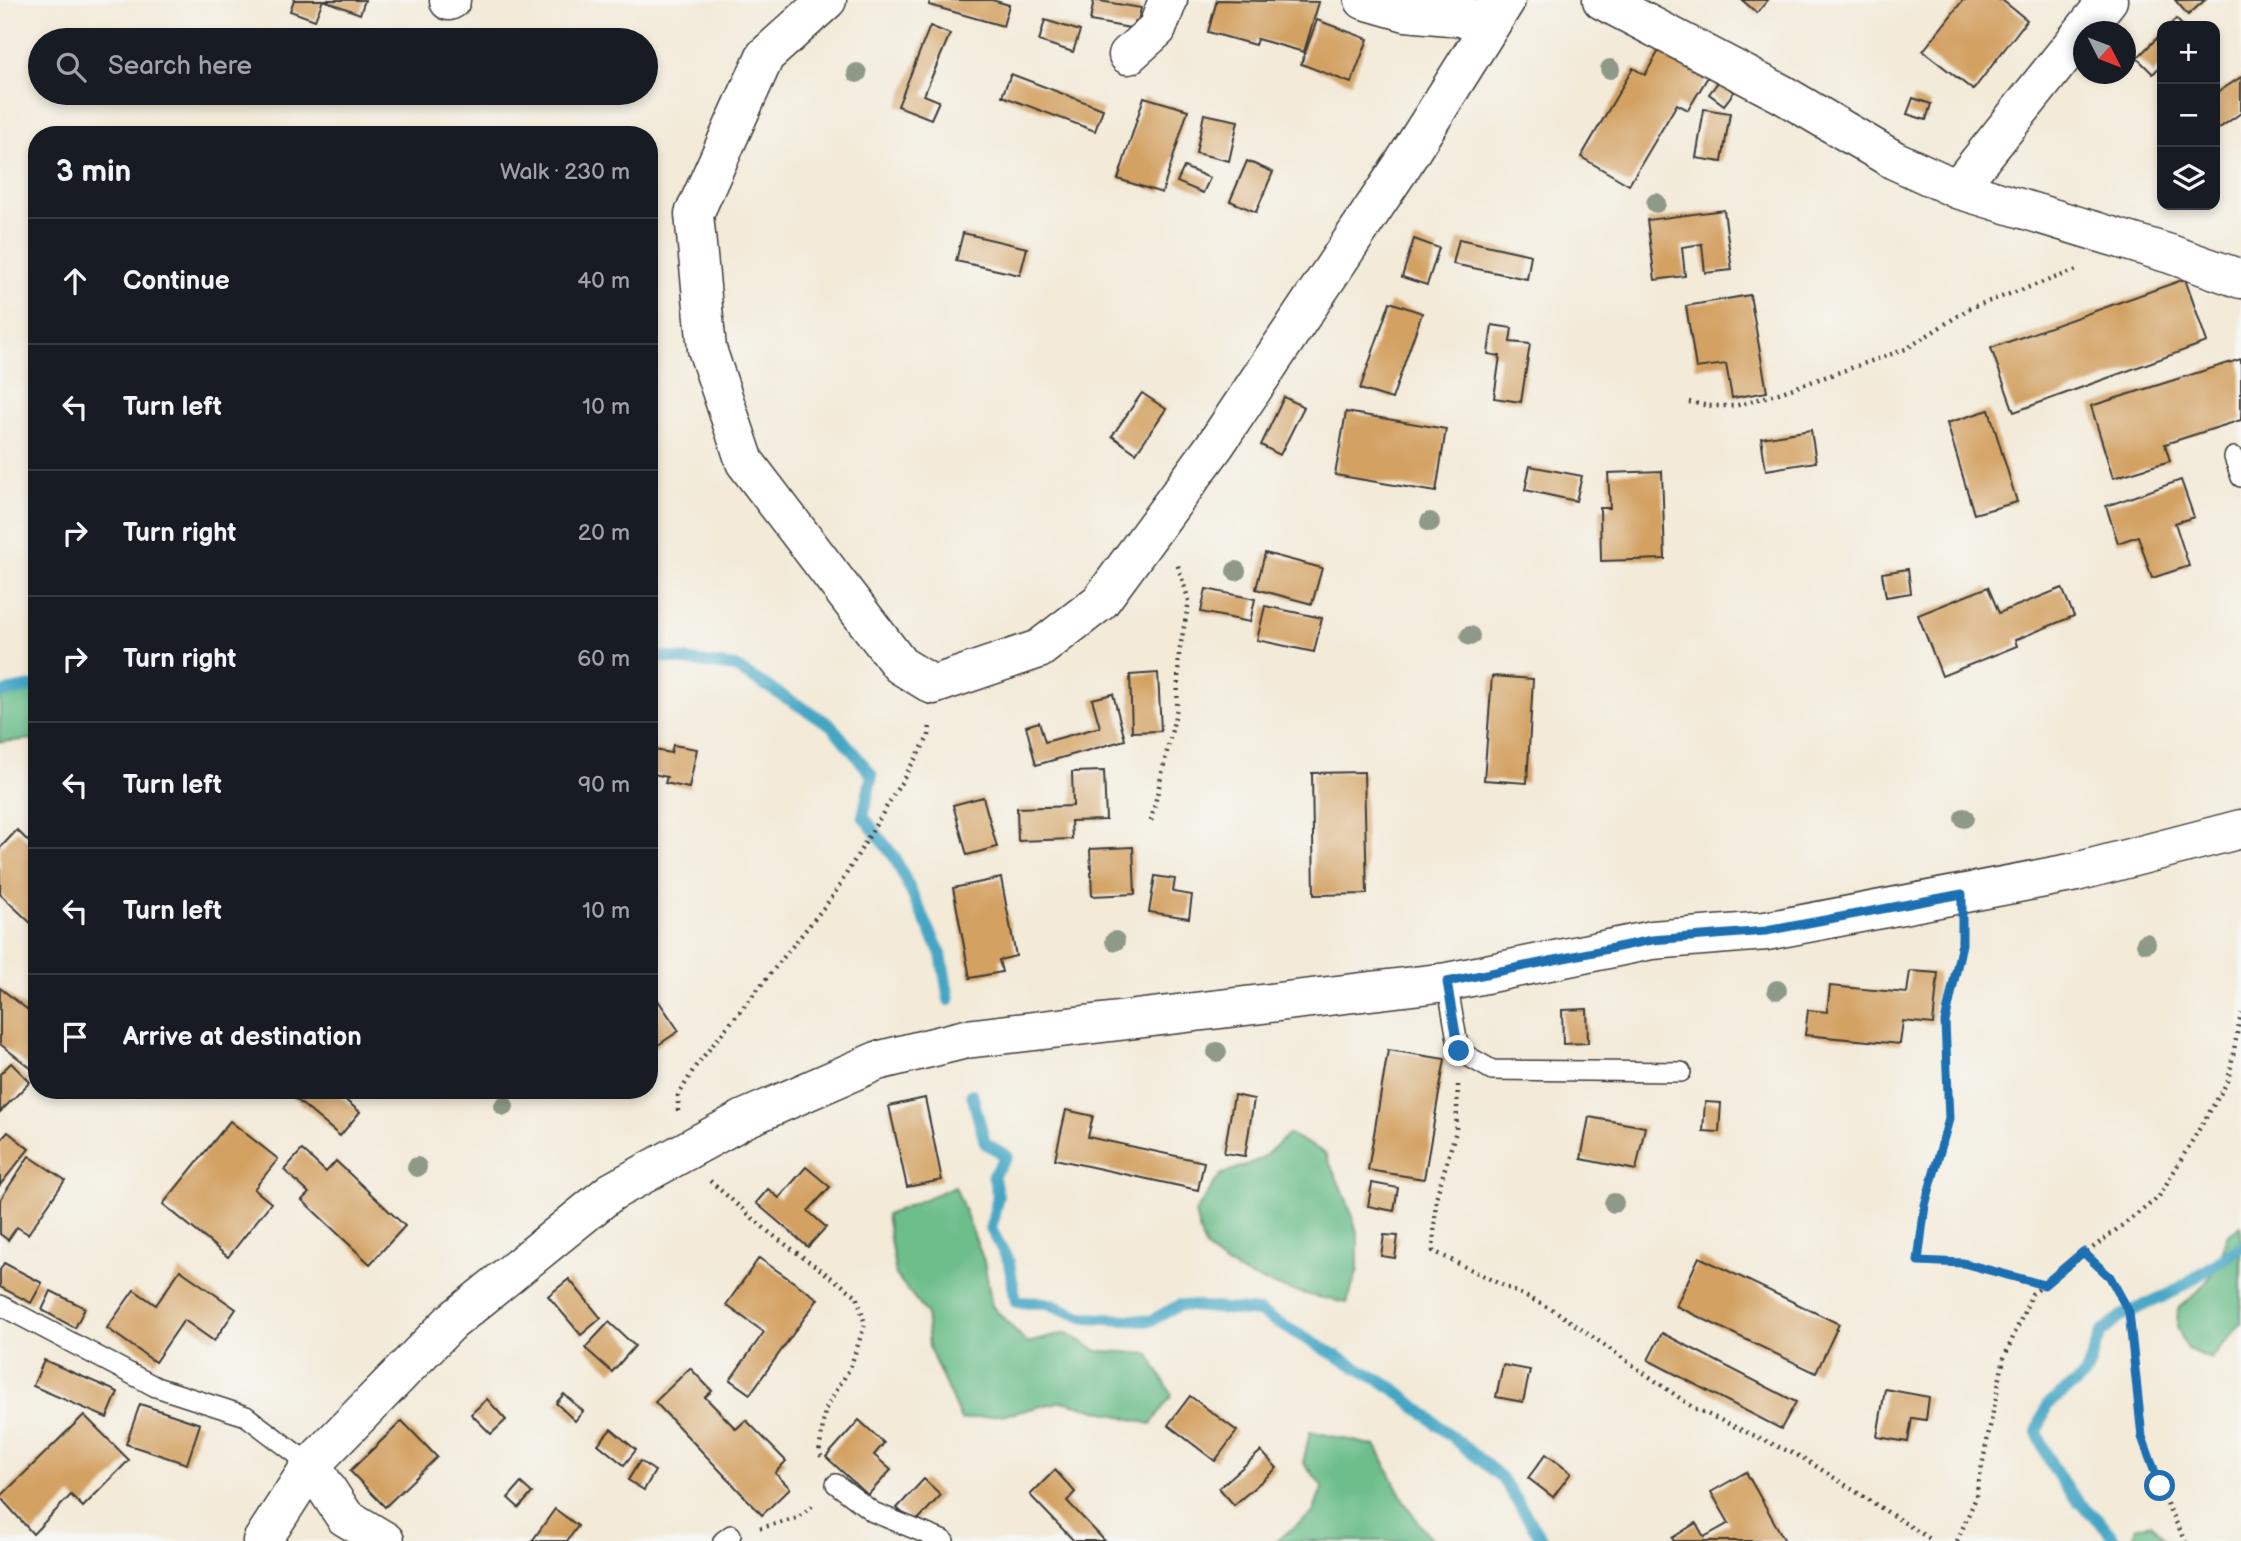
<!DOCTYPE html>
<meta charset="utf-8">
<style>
:root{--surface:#171b24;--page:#20242c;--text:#f1f3f6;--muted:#9ea1a6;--line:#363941}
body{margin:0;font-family:"Balsamiq Sans",sans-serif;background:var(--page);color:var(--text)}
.controls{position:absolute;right:21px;top:21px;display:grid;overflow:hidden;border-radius:14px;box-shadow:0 4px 10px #0003}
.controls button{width:63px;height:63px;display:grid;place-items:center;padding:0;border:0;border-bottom:2px solid var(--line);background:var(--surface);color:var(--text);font:35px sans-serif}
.compass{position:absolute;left:2073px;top:21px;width:63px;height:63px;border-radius:50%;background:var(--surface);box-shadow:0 4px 10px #0003;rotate:132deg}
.stop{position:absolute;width:21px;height:21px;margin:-16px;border:5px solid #1f6fb2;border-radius:50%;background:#fff}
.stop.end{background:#1f6fb2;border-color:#fff;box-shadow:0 2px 7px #0008}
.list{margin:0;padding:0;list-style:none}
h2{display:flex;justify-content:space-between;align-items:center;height:91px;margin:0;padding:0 28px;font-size:30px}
h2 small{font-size:23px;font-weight:400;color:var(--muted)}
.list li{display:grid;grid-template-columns:46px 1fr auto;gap:21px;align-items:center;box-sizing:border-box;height:126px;padding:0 28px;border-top:2px solid var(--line)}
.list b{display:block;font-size:26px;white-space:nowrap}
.list em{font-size:23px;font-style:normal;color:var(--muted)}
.icon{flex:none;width:38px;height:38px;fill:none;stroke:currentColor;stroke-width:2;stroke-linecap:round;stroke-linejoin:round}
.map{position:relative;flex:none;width:2241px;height:1541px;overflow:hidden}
.search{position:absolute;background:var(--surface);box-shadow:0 4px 10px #0003;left:28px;top:28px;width:630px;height:77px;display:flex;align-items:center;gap:18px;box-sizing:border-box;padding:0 24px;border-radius:38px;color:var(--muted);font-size:26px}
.panel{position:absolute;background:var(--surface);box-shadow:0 4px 10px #0003;left:28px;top:126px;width:630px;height:973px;border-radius:28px}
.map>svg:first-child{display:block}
.forest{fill:#6dbe8b;stroke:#446d54;stroke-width:2}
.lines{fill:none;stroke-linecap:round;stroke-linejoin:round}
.stream{stroke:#44a6c4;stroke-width:12}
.building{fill:#d3a162}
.lane-casing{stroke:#3c3b38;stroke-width:22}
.street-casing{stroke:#3c3b38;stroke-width:41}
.secondary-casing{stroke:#3c3b38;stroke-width:41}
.path{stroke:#3c3b38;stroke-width:4.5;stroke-dasharray:2 5;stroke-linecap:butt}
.lane{stroke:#fff;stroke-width:19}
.street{stroke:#fff;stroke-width:38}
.secondary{stroke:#fff;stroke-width:38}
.tree{fill:#8e9987}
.route{stroke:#1f6fb2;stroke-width:9}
</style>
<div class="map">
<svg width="2241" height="1541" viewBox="0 0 2241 1541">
<rect width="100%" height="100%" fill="#f6f6f2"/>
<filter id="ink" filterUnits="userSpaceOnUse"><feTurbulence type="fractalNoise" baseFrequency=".0143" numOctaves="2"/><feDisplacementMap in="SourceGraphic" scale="14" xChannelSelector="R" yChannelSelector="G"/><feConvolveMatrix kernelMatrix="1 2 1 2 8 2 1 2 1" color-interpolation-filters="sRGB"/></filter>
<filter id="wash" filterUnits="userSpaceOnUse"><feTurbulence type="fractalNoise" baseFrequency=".00686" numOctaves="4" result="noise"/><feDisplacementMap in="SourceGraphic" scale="28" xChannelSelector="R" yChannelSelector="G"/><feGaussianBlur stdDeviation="1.57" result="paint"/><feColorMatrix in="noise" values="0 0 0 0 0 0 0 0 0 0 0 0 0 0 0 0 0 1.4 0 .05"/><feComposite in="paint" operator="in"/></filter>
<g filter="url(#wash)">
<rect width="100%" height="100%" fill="#f3ead8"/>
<g class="forest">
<path d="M37 686V739L0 742V693Z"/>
<path d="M1289 1134 1325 1153 1347 1201 1358 1235V1269L1347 1303C1308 1296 1234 1279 1207 1249 1200 1241 1198 1223 1195 1213L1220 1175 1261 1159Z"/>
<path d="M955 1186 984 1261 992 1306 1027 1343 1067 1333 1098 1351 1148 1353 1172 1395 1151 1424 1062 1401 1014 1413 961 1420 929 1348 926 1313 896 1275 886 1215Z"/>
<path d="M2241 1226V1324L2211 1359 2187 1349 2177 1326 2178 1308C2204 1290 2221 1267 2227 1236Z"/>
<path d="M1310 1431 1376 1446 1405 1503 1432 1541H1276L1313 1513 1323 1486 1303 1463Z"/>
<path d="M2151 1523 2167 1541H2132L2136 1527Z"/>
</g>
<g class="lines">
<g class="stream">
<path d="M649 655 735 667 831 725 872 775 863 816 895 858 941 954 949 1000"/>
<path d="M0 693 37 686"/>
<path d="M972 1094 985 1143 1007 1156 993 1175 998 1195 991 1229 1009 1262 1016 1302 1047 1303 1085 1318 1150 1321 1180 1305 1259 1312 1393 1388 1501 1477 1543 1541"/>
<path d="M2115 1541C2106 1524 2090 1514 2077 1500 2058 1480 2047 1457 2037 1432L2047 1405 2085 1376 2101 1333 2121 1316 2175 1291 2241 1247"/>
</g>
</g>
<g id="blocks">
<g class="building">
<path d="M294 0H323L315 20 290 11Z"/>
<path d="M323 0H365L360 14Z"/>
<path d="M930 0H992L1009 5 1003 26 929 5Z"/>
<path d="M1094 0 1141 8 1136 29 1090 21Z"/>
<path d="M1217 0 1319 2 1304 52 1257 39 1255 45 1208 32Z"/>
<path d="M1742 0H1768L1757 13Z"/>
<path d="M1963 0H2002L2027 20 1973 90 1923 51Z"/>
<path d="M2175 0H2205L2188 15Z"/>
<path d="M2176 19 2183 26H2169Z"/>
<path d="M1045 20 1080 31 1073 52 1039 41Z"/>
<path d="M1317 20 1368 39 1351 83 1301 64Z"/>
<path d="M930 26 950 34 924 95 939 101 931 119 898 106Z"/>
<path d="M2162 33V64L2153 74 2137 58Z"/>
<path d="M1661 47 1709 75 1688 110 1677 104 1629 185 1581 157 1633 68 1645 75Z"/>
<path d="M1011 74 1103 109 1095 131 1002 96Z"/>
<path d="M2241 77V113L2215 131V94Z"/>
<path d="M1719 81 1734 92 1724 105 1709 94Z"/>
<path d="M1144 97 1188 110 1162 193 1118 179Z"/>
<path d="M1913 98 1931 104 1926 120 1907 114Z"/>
<path d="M1704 109 1730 113 1722 162 1696 158Z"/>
<path d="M1204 114 1238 121 1229 161 1196 153Z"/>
<path d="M1247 161 1273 172 1256 212 1230 201Z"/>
<path d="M1184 167 1210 178 1203 193 1177 182Z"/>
<path d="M1724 210 1732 270 1705 273 1702 244 1682 247 1685 276 1655 280 1647 220Z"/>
<path d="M963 233 1027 248 1020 275 956 261Z"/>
<path d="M1414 239 1439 248 1427 285 1402 277Z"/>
<path d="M1459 239 1531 255 1527 279 1453 264Z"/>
<path d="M2185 279 2207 342 2014 412 1991 348Z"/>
<path d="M1750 295 1767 392 1732 398 1726 364 1696 368 1686 306Z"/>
<path d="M1390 302 1422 313 1392 399 1360 389Z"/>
<path d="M1492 325 1512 328 1510 342 1530 344 1521 402 1494 398 1500 356 1488 354Z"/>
<path d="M2241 359V420L2165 444 2170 461 2113 478 2091 406Z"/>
<path d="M1142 393 1166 409 1136 453 1112 436Z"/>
<path d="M1284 397 1304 407 1280 455 1261 445Z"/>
<path d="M1989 410 2017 502 1974 514 1947 423Z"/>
<path d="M1346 412 1446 429 1436 492 1335 475Z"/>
<path d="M1811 430 1816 462 1766 470 1761 438Z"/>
<path d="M1530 466 1582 476 1576 501 1525 490Z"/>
<path d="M1662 471 1665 559 1601 561 1600 508H1610L1608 473Z"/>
<path d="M2181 480 2194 517 2175 523 2189 566 2152 578 2138 536 2118 543 2106 506Z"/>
<path d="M1265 553 1322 568 1312 604 1256 589Z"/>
<path d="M1908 569 1911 593 1886 597 1882 573Z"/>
<path d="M1988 587 1999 613 2062 588 2074 616 2015 640 2017 646 1942 676 1918 615Z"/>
<path d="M1206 589 1255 599 1250 622 1201 612Z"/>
<path d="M1265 606 1322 618 1314 652 1257 640Z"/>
<path d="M1158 673 1161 731 1132 732 1130 675Z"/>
<path d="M1492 676 1533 679 1527 783 1484 780Z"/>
<path d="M1113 694 1125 740 1036 765 1026 726 1039 722 1045 742 1100 727 1092 699Z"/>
<path d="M673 745 697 749 689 788 665 783 667 777 649 773V749L671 753Z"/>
<path d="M1104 771 1106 820 1071 821 1072 839 1018 841 1017 808 1073 806 1072 772Z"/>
<path d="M1364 772 1367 894 1314 895 1312 773Z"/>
<path d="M983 797 997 847 967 855 953 805Z"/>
<path d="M17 830 37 850V929L0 894V848Z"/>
<path d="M1133 847 1135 894 1092 896 1090 849Z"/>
<path d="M1155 876 1175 879 1173 892 1192 895 1189 918 1149 912Z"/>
<path d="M1001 878 1016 956 999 960 1002 972 970 978 953 888Z"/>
<path d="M1910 971 1938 973 1933 1024 1903 1021 1900 1044 1805 1035 1808 1010 1827 1012 1830 986 1907 993Z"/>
<path d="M649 987 679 1031 649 1051Z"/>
<path d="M0 988 37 1017V1073L0 1044Z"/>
<path d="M1587 1009 1588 1043 1563 1044 1562 1010Z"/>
<path d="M1388 1050 1445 1059 1424 1179 1368 1170Z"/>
<path d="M11 1063 30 1082 0 1112V1074Z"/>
<path d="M285 1090H333L360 1112 340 1136Z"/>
<path d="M1234 1095 1254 1099 1245 1156 1224 1153Z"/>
<path d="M925 1098 942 1180 907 1187 889 1106Z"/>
<path d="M1705 1102 1721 1103 1719 1132 1703 1131Z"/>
<path d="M1066 1110 1093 1116 1088 1137 1204 1162 1198 1190 1055 1159Z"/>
<path d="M1589 1117 1645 1127 1636 1170 1581 1159Z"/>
<path d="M230 1121 278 1159 254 1189 271 1203 228 1257 163 1204Z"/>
<path d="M8 1132 29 1149 0 1185V1141Z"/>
<path d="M302 1150 326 1172 336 1161 405 1226 370 1264 302 1200 309 1193 284 1170Z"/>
<path d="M29 1156 65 1180 28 1234 17 1227 8 1240 0 1234V1200Z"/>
<path d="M806 1167 830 1187 808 1211 826 1227 808 1247 756 1203 768 1189 779 1198Z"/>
<path d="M1372 1183 1398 1188 1394 1211 1368 1206Z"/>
<path d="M1384 1235 1398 1236 1395 1258 1381 1256Z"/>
<path d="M1699 1257 1839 1324 1816 1373 1676 1306Z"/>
<path d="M759 1258 818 1299 750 1394 730 1380 764 1332 726 1305Z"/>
<path d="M4 1263 42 1283 31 1303 0 1287V1270Z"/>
<path d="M180 1270 236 1309 214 1341 184 1320 155 1362 107 1328 134 1290 156 1305Z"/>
<path d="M569 1279 601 1318 581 1335 548 1296Z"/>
<path d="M51 1291 85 1308 75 1328 42 1310Z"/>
<path d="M609 1322 635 1346 612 1372 585 1348Z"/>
<path d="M1662 1333 1796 1402 1781 1429 1648 1360Z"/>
<path d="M44 1360 118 1392 107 1418 33 1386Z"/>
<path d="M1503 1365 1530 1370 1523 1402 1496 1397Z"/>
<path d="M690 1368 712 1391 705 1397 736 1429 746 1420 786 1461 775 1473 790 1488 762 1515 655 1402Z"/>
<path d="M1885 1389 1929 1397 1926 1420 1912 1418 1908 1442 1877 1437Z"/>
<path d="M564 1394 583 1411 575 1421 556 1403Z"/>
<path d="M1190 1396 1237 1431 1215 1461 1168 1425Z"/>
<path d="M487 1399 506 1420 491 1434 471 1414Z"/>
<path d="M140 1404 200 1424 187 1464 126 1444Z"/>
<path d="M84 1415 129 1460 83 1507 71 1495 33 1534 0 1497Z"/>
<path d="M859 1420 884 1443 874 1455 891 1470 868 1495 826 1457Z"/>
<path d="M402 1421 437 1457 385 1507 350 1471Z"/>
<path d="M611 1429 636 1450 624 1465 598 1444Z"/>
<path d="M1261 1451 1277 1468 1234 1505 1219 1488Z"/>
<path d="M1546 1454 1571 1473 1553 1497 1528 1478Z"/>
<path d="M640 1461 655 1471 644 1490 628 1480Z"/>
<path d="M1055 1470 1075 1492 1067 1501 1105 1541H1074L1030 1495Z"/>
<path d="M1746 1472 1785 1541H1674L1672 1538 1696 1523 1704 1537 1729 1523 1711 1492Z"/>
<path d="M924 1479 941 1495 914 1524 897 1508Z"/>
<path d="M521 1483 532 1493 519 1508 508 1498Z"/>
<path d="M555 1509 578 1526 567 1541H532Z"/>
</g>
</g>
</g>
<g filter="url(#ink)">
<use href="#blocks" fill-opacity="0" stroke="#3c3b38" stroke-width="2"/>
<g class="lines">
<g class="lane-casing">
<g id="lane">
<path d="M2234 457 2241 477"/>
<path d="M1447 982 1459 1051 1492 1070 1681 1072"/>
<path d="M0 1305 156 1387 246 1416 311 1465"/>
<path d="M836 1484 873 1512 944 1541"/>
<path d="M723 1541 731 1535"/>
</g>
</g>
<g class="street-casing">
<g id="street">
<path d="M827 0 765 56 694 214 707 349 745 462 900 665 933 685 1039 649 1100 602 1216 444 1403 164 1506 0"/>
<path d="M1364 0 1406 12 1493 20"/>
<path d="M1602 0 1782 94 1894 160 1957 189 2170 254 2241 279"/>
<path d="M449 1 451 0"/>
<path d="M1128 55 1157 29 1168 0"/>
<path d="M1957 189 2108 0"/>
<path d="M311 1465 345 1517 385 1541"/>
</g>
</g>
<g class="secondary-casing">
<path id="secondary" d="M262 1541 311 1465 451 1322 611 1192 744 1119 877 1061 966 1039 1447 982 1652 940 1766 931 2076 872 2241 829"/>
</g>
<g class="path">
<path d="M1689 402 1709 406H1735L1776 394 1906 349 1970 308 2080 269"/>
<path d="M1151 821 1177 708 1179 653 1189 601 1177 563"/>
<path d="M1962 933 1946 1022 1949 1119 1925 1205 1918 1261 1963 1263 2044 1285"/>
<path d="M1458 1085 1456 1131 1436 1198 1433 1251 1557 1312 1694 1408 1803 1458 1933 1541"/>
<path d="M678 1111V1096L695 1067 833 896 929 736 930 724"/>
<path d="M710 1181 771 1234 857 1296 865 1324 850 1368 825 1410 819 1453 823 1459"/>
<path d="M2083 1252 2110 1277 2129 1312 2142 1437 2169 1509 2186 1541"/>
<path d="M760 1528 798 1518 814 1504"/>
<path d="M1957 1541 1975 1500 2004 1358 2032 1294 2158 1198 2228 1081 2241 1013"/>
</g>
<use href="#lane" class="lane"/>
<use href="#street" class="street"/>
<use href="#secondary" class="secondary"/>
</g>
<g class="tree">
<circle cx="1610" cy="69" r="10"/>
<circle cx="857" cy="73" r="10"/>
<circle cx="1656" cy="203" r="10"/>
<circle cx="1430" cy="522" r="10"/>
<circle cx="1236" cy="571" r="10"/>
<circle cx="1470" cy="636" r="10"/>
<circle cx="1964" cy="818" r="10"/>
<circle cx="1115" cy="941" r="10"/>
<circle cx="2146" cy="943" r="10"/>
<circle cx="1777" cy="990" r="10"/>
<circle cx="1217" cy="1052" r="10"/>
<circle cx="504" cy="1106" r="10"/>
<circle cx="417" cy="1167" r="10"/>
<circle cx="1614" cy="1203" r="10"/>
</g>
</g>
<g class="lines" filter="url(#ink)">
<path class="route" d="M1459 1051 1447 982 1652 940 1766 931 1962 894V944L1945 1022 1949 1119 1925 1205 1918 1261 1963 1263 2044 1285 2083 1252 2110 1277 2129 1312 2142 1437 2160 1486"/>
</g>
</svg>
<div class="controls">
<button>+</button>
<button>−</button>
<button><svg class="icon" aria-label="layers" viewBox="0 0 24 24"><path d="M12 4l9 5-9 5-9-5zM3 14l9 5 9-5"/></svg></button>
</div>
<svg class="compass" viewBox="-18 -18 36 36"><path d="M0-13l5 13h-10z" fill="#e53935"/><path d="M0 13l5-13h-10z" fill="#9ea1a6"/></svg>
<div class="stop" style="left:2160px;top:1486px"></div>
<div class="stop end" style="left:1459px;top:1051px"></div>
<div class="search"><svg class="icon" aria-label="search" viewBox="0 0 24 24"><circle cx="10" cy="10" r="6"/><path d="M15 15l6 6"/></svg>Search here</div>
<section class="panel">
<h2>3 min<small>Walk · 230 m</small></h2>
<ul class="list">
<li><svg class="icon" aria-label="ahead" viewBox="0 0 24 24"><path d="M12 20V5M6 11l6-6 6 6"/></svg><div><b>Continue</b></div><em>40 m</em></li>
<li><svg class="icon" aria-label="left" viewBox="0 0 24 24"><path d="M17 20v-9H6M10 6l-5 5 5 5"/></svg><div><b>Turn left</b></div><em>10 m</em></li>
<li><svg class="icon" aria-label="right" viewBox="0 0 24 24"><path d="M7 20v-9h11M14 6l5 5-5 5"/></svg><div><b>Turn right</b></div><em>20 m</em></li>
<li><svg class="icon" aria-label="right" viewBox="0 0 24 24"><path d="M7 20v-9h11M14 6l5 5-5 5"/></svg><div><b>Turn right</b></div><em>60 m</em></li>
<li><svg class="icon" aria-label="left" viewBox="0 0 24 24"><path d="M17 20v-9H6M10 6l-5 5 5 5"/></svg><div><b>Turn left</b></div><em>90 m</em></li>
<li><svg class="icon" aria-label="left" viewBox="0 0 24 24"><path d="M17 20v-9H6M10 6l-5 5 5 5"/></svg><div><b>Turn left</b></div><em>10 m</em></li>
<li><svg class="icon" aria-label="arrive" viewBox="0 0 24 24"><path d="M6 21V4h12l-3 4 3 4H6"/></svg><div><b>Arrive at destination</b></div></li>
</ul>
</section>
</div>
